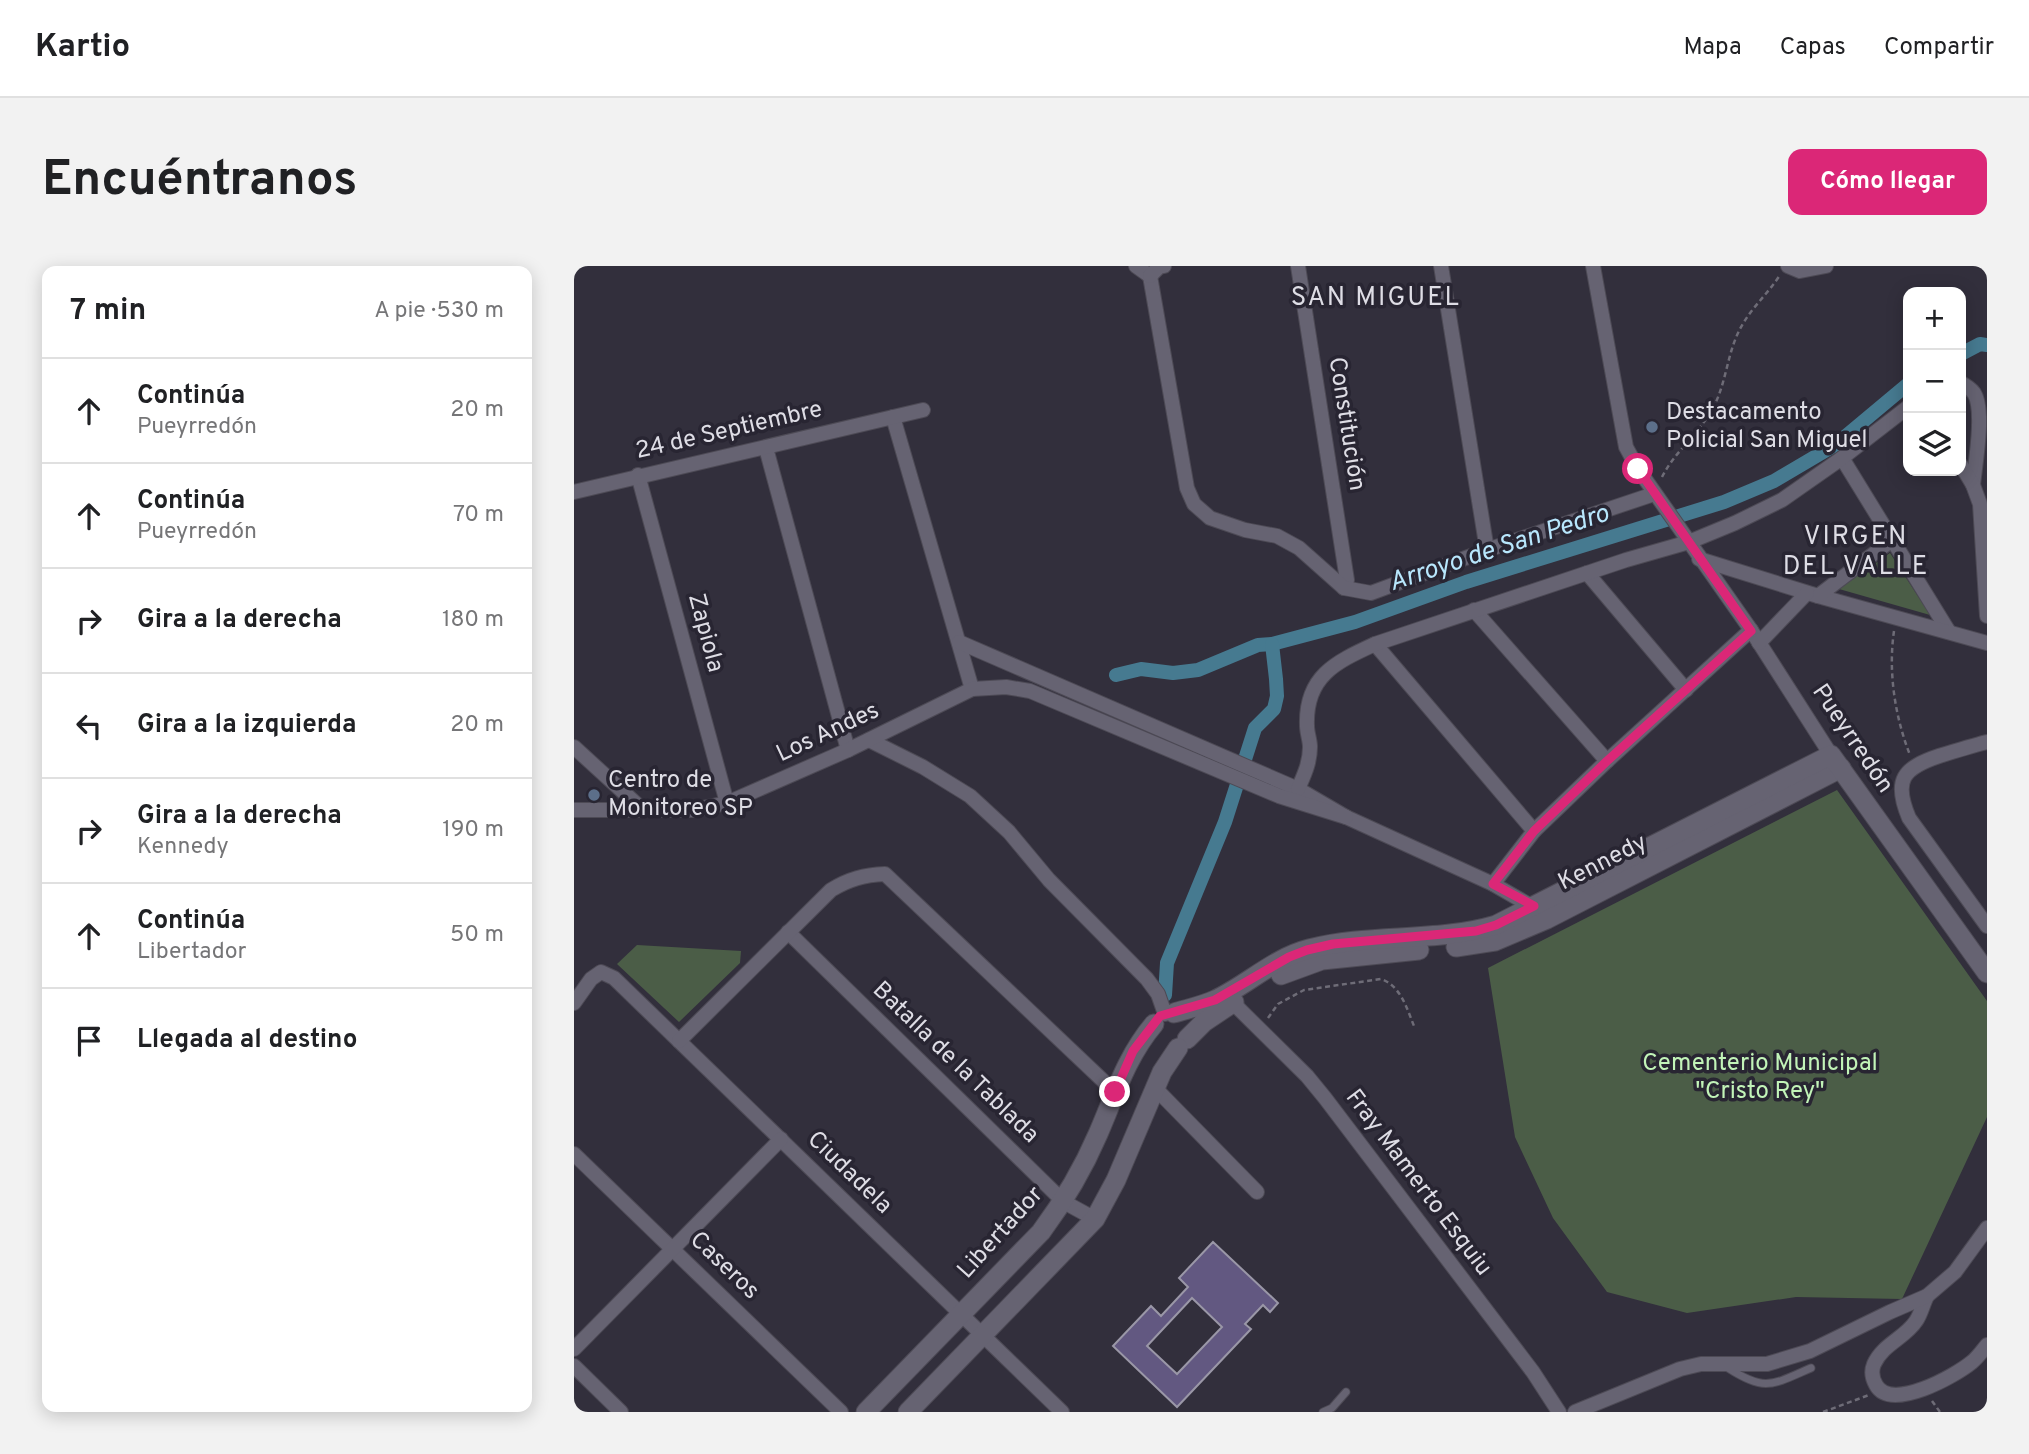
<!DOCTYPE html>
<html lang="es">
<meta charset="utf-8">
<style>
:root{--surface:#fff;--page:#f2f2f2;--text:#202124;--muted:#757577;--line:#e0e0e0;--accent:#db2777}
body{margin:0;font-family:Overpass,sans-serif;background:var(--page);color:var(--text)}
.controls{position:absolute;right:21px;top:21px;display:grid;overflow:hidden;border-radius:14px;box-shadow:0 4px 18px #0003}
.controls button{width:63px;height:63px;display:grid;place-items:center;padding:0;border:0;border-bottom:2px solid var(--line);background:var(--surface);color:var(--text);font:35px sans-serif}
.stop{position:absolute;width:21px;height:21px;margin:-16px;border:5px solid #db2777;border-radius:50%;background:#fff}
.stop.end{background:#db2777;border-color:#fff;box-shadow:0 2px 7px #0008}
.list{margin:0;padding:0;list-style:none}
h2{display:flex;justify-content:space-between;align-items:center;height:91px;margin:0;padding:0 28px;font-size:30px}
h2 small{font-size:23px;font-weight:400;color:var(--muted)}
.list li{display:grid;grid-template-columns:46px 1fr auto;gap:21px;align-items:center;box-sizing:border-box;height:105px;padding:0 28px;border-top:2px solid var(--line)}
.list b{display:block;font-size:26px;white-space:nowrap}
.list p{margin:0;font-size:23px;white-space:nowrap;color:var(--muted)}
.list em{font-size:23px;font-style:normal;color:var(--muted)}
.icon{flex:none;width:38px;height:38px;fill:none;stroke:currentColor;stroke-width:2;stroke-linecap:round;stroke-linejoin:round}
.map{position:relative;flex:none;width:1413px;height:1146px;overflow:hidden;border-radius:14px}
header{display:flex;align-items:center;gap:42px;box-sizing:border-box;height:98px;padding:0 35px;background:var(--surface);border-bottom:2px solid var(--line)}
header strong{font-size:33px}
nav{display:flex;gap:38px;margin-inline-start:auto;font-size:24px}
.intro{display:flex;align-items:center;justify-content:space-between;box-sizing:border-box;height:168px;padding:0 42px}
h1{margin:0;font-size:49px}
.button{padding:18px 32px;border-radius:14px;background:var(--accent);color:#fff;font-size:24px;font-weight:700}
main{display:flex;gap:42px;padding:0 42px}
aside{flex:1;background:var(--surface);border-radius:14px;box-shadow:0 4px 18px #0003}
.map>svg:first-child{display:block}
.green{fill:#4b5d47}
.lines{fill:none;stroke-linecap:round;stroke-linejoin:round}
.canal{stroke:#467a90;stroke-width:14}
.building{fill:#625881;stroke:#9a97a7;stroke-width:2;fill-rule:evenodd}
.service-casing{stroke:#4d4a55;stroke-width:9}
.minor-casing{stroke:#4d4a55;stroke-width:16}
.tertiary-casing{stroke:#4d4a55;stroke-width:21}
.path{stroke:#6e6c77;stroke-width:2.5;stroke-dasharray:5 3.5;stroke-linecap:butt}
.service{stroke:#666372;stroke-width:7}
.minor{stroke:#666372;stroke-width:14}
.tertiary{stroke:#666372;stroke-width:19}
.route{stroke:#db2777;stroke-width:9}
.service-dot{fill:#5c6f8a;stroke:#282532;stroke-width:2.5}
.labels{text-anchor:middle;dominant-baseline:central;stroke-width:7;stroke-linejoin:round;paint-order:stroke}
.poi-label{font-size:24px;fill:#dedde5;stroke:#282532;text-anchor:start}
.street-label{font-size:24px;fill:#dedde5;stroke:#282532}
.park-label{font-size:24px;fill:#c2f4b8;stroke:#282532}
.neighbourhood-label{font-size:26px;letter-spacing:2px;fill:#dedde5;stroke:#282532}
.water-label{font-size:26px;font-style:italic;fill:#b8e7fd;stroke:#282532}
</style>
<header>
<strong>Kartio</strong>
<nav><a>Mapa</a><a>Capas</a><a>Compartir</a></nav>
</header>
<div class="intro"><h1>Encuéntranos</h1><a class="button">Cómo llegar</a></div>
<main>
<aside>
<h2>7 min<small>A pie · 530 m</small></h2>
<ul class="list">
<li><svg class="icon" aria-label="ahead" viewBox="0 0 24 24"><path d="M12 20V5M6 11l6-6 6 6"/></svg><div><b>Continúa</b><p>Pueyrredón</p></div><em>20 m</em></li>
<li><svg class="icon" aria-label="ahead" viewBox="0 0 24 24"><path d="M12 20V5M6 11l6-6 6 6"/></svg><div><b>Continúa</b><p>Pueyrredón</p></div><em>70 m</em></li>
<li><svg class="icon" aria-label="right" viewBox="0 0 24 24"><path d="M7 20v-9h11M14 6l5 5-5 5"/></svg><div><b>Gira a la derecha</b></div><em>180 m</em></li>
<li><svg class="icon" aria-label="left" viewBox="0 0 24 24"><path d="M17 20v-9H6M10 6l-5 5 5 5"/></svg><div><b>Gira a la izquierda</b></div><em>20 m</em></li>
<li><svg class="icon" aria-label="right" viewBox="0 0 24 24"><path d="M7 20v-9h11M14 6l5 5-5 5"/></svg><div><b>Gira a la derecha</b><p>Kennedy</p></div><em>190 m</em></li>
<li><svg class="icon" aria-label="ahead" viewBox="0 0 24 24"><path d="M12 20V5M6 11l6-6 6 6"/></svg><div><b>Continúa</b><p>Libertador</p></div><em>50 m</em></li>
<li><svg class="icon" aria-label="arrive" viewBox="0 0 24 24"><path d="M6 21V4h12l-3 4 3 4H6"/></svg><div><b>Llegada al destino</b></div></li>
</ul>
</aside>
<div class="map">
<svg width="1413" height="1146" viewBox="0 0 1413 1146">
<rect width="100%" height="100%" fill="#322f3c"/>
<g class="green">
<path d="M1316 287 1356 349 1265 323Z"/>
<path d="M1263 524 1413 735V851L1328 1033 1222 1031 1113 1047 1033 1026 979 952 941 871 914 702Z"/>
<path d="M63 679 167 685 166 697 105 756 43 698Z"/>
</g>
<g class="lines">
<g class="canal">
<path d="M1387 88 1406 78 1413 79"/>
<path d="M542 409 567 403 599 407 624 404 684 379 698 378 781 356 892 316 1150 236 1200 215 1261 179 1334 118"/>
<path d="M591 729 593 697 651 556 681 462 700 443 703 430 702 413 698 378"/>
</g>
</g>
<path class="building" d="M639 976 704 1037 696 1046 689 1039 671 1058 677 1063 603 1141 539 1080 577 1040 587 1050 614 1021 605 1012ZM618 1032 648 1061 603 1108 573 1080Z"/>
<g class="lines">
<g class="service-casing">
<g id="service">
<path d="M1154 1102C1191 1126 1198 1119 1237 1102"/>
<path d="M749 1146 758 1142 772 1126"/>
</g>
</g>
<g class="minor-casing">
<g id="minor">
<path d="M562 0 576 10"/>
<path d="M724 0 773 314 770 322"/>
<path d="M867 0 913 284"/>
<path d="M1019 0 1052 181 1064 203 1177 364 1257 489"/>
<path d="M1214 0 1226 5 1252 0"/>
<path d="M576 10 613 222 620 238 636 252 671 264 703 270 725 282 770 322 797 327 913 284 1080 228"/>
<path d="M576 10 585 1 590 0"/>
<path d="M1387 117C1391 119 1397 123 1400 127 1411 144 1401 199 1399 219"/>
<path d="M319 151 398 423"/>
<path d="M192 182 274 484"/>
<path d="M1268 192 1375 366"/>
<path d="M1387 199 1399 219 1406 238 1413 350"/>
<path d="M64 209 153 537"/>
<path d="M0 226 349 144"/>
<path d="M1125 293 1244 330 1413 377"/>
<path d="M1013 307 1112 424"/>
<path d="M1244 330 1318 274"/>
<path d="M900 344 1033 495"/>
<path d="M385 376 724 523 772 551 919 618 964 644"/>
<path d="M1185 377 1233 327"/>
<path d="M801 378 960 565"/>
<path d="M295 474 349 501 396 530 435 566 475 614 573 713 584 728 591 748"/>
<path d="M1413 476C1397 480 1381 485 1365 490 1329 502 1319 514 1335 552L1413 660"/>
<path d="M0 481 69 544"/>
<path d="M724 523C730 509 736 497 736 481 736 474 733 467 733 460 731 410 762 396 801 378L1052 294 1115 276 1161 257 1208 234 1268 192 1334 141"/>
<path d="M0 544H119L153 537 274 484 398 423 432 421 456 425 705 530 772 551"/>
<path d="M919 618 960 565 1033 495 1177 364"/>
<path d="M214 666 490 936 521 953"/>
<path d="M652 730 733 810 751 832 959 1106 985 1146"/>
<path d="M0 737 17 713 27 706 40 712 488 1146"/>
<path d="M105 775 257 624C275 613 290 609 311 608L541 826"/>
<path d="M581 822 683 926"/>
<path d="M0 888 267 1146"/>
<path d="M1353 1030C1349 1038 1347 1048 1342 1055 1331 1072 1309 1078 1300 1098 1297 1105 1298 1112 1302 1119 1317 1146 1381 1110 1398 1096 1404 1091 1408 1085 1413 1079"/>
<path d="M0 1083 207 873"/>
<path d="M0 1100 47 1146"/>
<path d="M1001 1146 1106 1103 1127 1098H1193L1236 1085 1316 1046 1353 1030 1381 1006 1413 962"/>
</g>
</g>
<g class="tertiary-casing">
<g id="tertiary">
<path d="M882 681 921 675 973 653 1267 502"/>
<path d="M707 709 748 694 845 684"/>
<path d="M600 747C613 743 628 740 641 734 673 719 700 692 735 683 796 667 861 677 922 659L1257 489 1413 707"/>
<path d="M613 773 630 756 660 736"/>
<path d="M292 1146 467 966C490 935 509 903 524 868 541 829 552 791 580 758"/>
<path d="M334 1146 521 953 542 914 588 806 604 782"/>
</g>
</g>
<g class="path">
<path d="M1088 211C1100 187 1122 170 1136 147 1152 122 1152 91 1165 65 1175 44 1193 29 1206 9"/>
<path d="M1320 365C1314 406 1321 451 1336 489"/>
<path d="M694 752 704 738 730 724 807 713C827 720 833 743 840 760"/>
<path d="M1358 1135 1366 1146"/>
<path d="M1249 1146 1295 1129"/>
</g>
<use href="#service" class="service"/>
<use href="#minor" class="minor"/>
<use href="#tertiary" class="tertiary"/>
</g>
<g class="lines">
<path class="route" d="M541 826 559 785 586 750 641 734 715 691 733 684 759 678 902 665 922 659 960 640 919 618 960 565 1033 495 1177 365 1064 203"/>
</g>
<g class="service-dot">
<circle cx="1078" cy="161" r="7"/>
<circle cx="20" cy="529" r="7"/>
</g>
<g class="labels">
<g class="poi-label">
<text x="1092" y="147">Destacamento<tspan x="1092" dy="28">Policial San Miguel</tspan></text>
<text x="34" y="515">Centro de<tspan x="34" dy="28">Monitoreo SP</tspan></text>
</g>
<g class="street-label">
<text transform="translate(772 158) rotate(81)">Constitución</text>
<text transform="translate(155 165) rotate(-13)">24 de Septiembre</text>
<text transform="translate(131 367) rotate(75)">Zapiola</text>
<text transform="translate(254 467) rotate(-25)">Los Andes</text>
<text transform="translate(1278 473) rotate(56)">Pueyrredón</text>
<text transform="translate(1029 597) rotate(-27)">Kennedy</text>
<text transform="translate(381 797) rotate(44)">Batalla de la Tablada</text>
<text transform="translate(275 907) rotate(44)">Ciudadela</text>
<text transform="translate(844 917) rotate(53)">Fray Mamerto Esquiu</text>
<text transform="translate(427 967) rotate(-48)">Libertador</text>
<text transform="translate(150 1000) rotate(44)">Caseros</text>
</g>
<g class="park-label">
<text x="1186" y="798">Cementerio Municipal<tspan x="1186" dy="28">"Cristo Rey"</tspan></text>
</g>
<g class="neighbourhood-label">
<text x="802" y="32">SAN MIGUEL</text>
<text x="1282" y="271">VIRGEN<tspan x="1282" dy="30">DEL VALLE</tspan></text>
</g>
<g class="water-label">
<text transform="translate(925 283) rotate(-18)">Arroyo de San Pedro</text>
</g>
</g>
</svg>
<div class="controls">
<button>+</button>
<button>−</button>
<button><svg class="icon" aria-label="layers" viewBox="0 0 24 24"><path d="M12 4l9 5-9 5-9-5zM3 14l9 5 9-5"/></svg></button>
</div>
<div class="stop" style="left:1064px;top:203px"></div>
<div class="stop end" style="left:541px;top:826px"></div>
</div>
</main>
